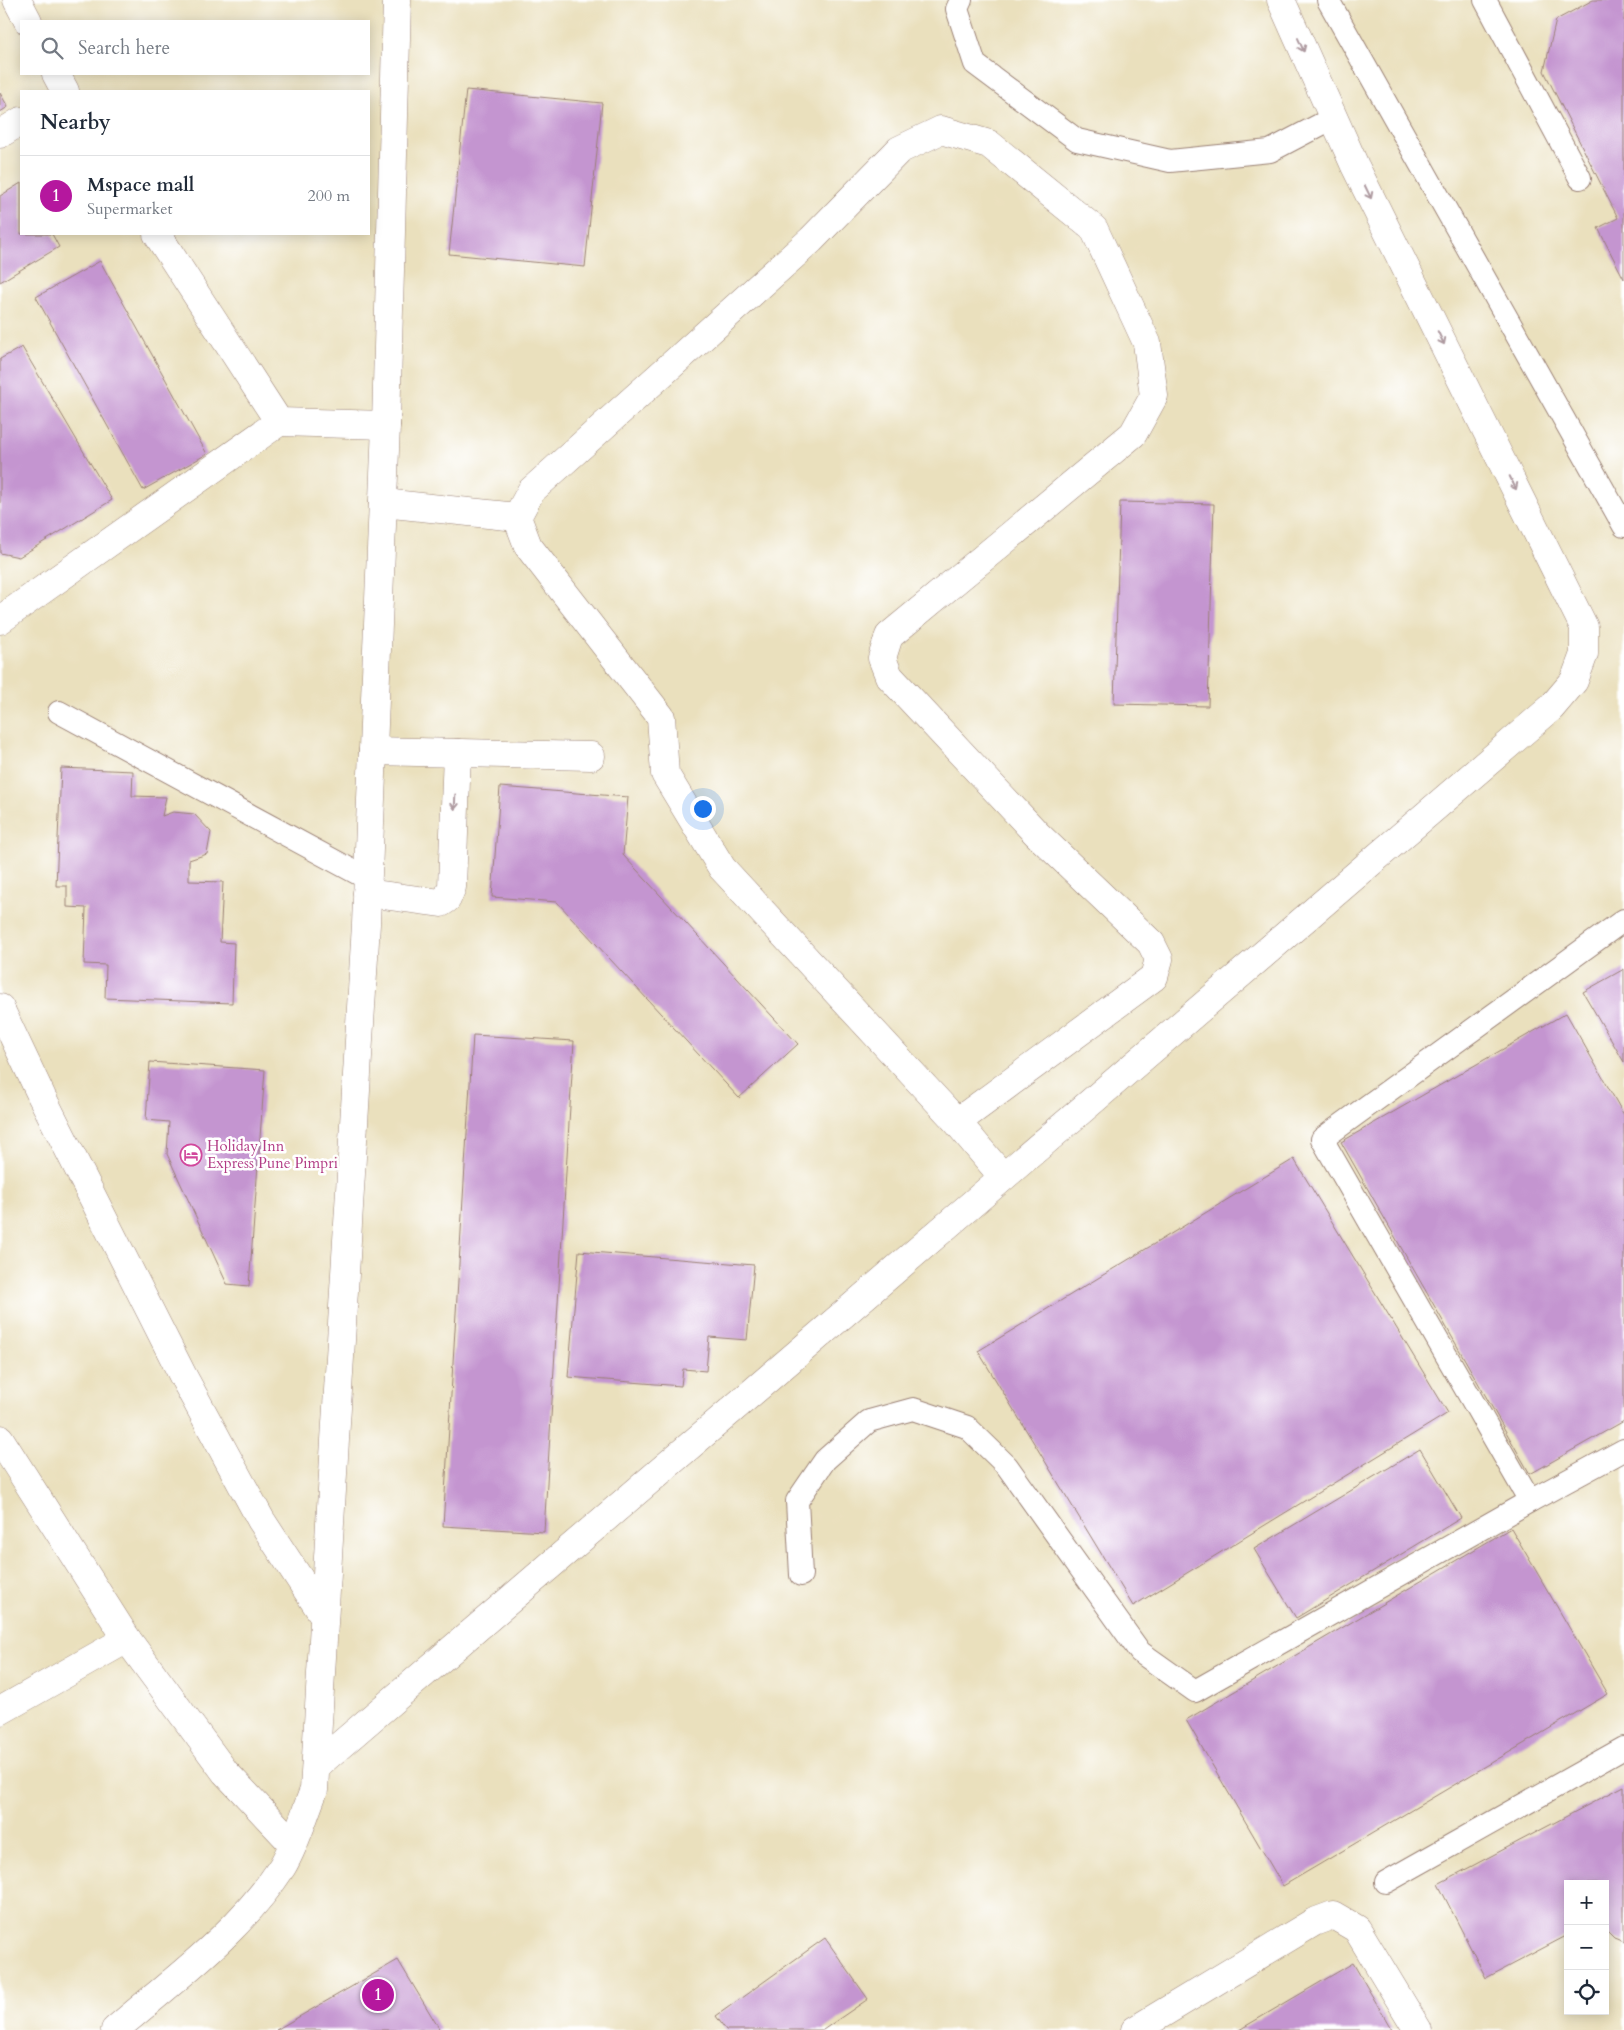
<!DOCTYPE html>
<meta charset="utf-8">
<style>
:root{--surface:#fff;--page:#f2f2f3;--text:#1f2937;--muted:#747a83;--line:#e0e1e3;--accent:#b5179e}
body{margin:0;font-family:Cardo,serif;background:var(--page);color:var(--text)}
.controls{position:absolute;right:15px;bottom:15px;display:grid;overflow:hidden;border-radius:0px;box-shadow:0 2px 12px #0003}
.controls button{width:45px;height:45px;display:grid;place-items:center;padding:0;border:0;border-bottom:1px solid var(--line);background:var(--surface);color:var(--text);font:25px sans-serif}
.you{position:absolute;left:702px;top:808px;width:18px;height:18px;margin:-12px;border:4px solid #fff;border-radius:50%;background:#1a73e8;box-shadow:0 0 0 8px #1a73e833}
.badge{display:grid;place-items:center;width:32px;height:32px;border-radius:50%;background:var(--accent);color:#fff;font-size:16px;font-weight:700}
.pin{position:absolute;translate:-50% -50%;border:2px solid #fff;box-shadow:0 1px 5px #0006}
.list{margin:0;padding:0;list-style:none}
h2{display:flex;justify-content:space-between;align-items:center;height:65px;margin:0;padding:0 20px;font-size:21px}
h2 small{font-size:16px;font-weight:400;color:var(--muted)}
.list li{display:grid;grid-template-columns:32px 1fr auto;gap:15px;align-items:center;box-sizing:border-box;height:80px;padding:0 20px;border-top:1px solid var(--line)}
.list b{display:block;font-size:19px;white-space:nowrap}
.list p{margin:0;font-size:16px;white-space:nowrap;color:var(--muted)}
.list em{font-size:16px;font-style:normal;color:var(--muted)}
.icon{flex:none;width:28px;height:28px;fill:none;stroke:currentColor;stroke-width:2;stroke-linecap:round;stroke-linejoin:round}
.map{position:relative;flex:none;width:1624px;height:2030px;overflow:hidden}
.search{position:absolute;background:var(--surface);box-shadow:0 2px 12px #0003;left:20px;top:20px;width:350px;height:55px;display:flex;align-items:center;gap:12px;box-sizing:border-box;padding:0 18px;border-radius:0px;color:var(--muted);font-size:19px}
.panel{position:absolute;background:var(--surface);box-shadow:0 2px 12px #0003;left:20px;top:90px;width:350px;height:145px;border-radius:0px}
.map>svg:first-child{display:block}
.building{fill:#c495d0}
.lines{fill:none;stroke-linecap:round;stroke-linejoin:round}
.service-casing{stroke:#9a8074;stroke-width:24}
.minor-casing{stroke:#9a8074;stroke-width:29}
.tertiary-casing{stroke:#9a8074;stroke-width:29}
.service{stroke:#fff;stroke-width:22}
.minor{stroke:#fff;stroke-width:28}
.tertiary{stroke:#fff;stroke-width:28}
.oneway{stroke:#ae9aa0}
.labels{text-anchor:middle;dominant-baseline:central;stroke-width:5;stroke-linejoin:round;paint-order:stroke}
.hotel-label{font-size:15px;fill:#b23c85;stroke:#fff;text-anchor:start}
</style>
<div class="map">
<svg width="1624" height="2030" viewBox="0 0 1624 2030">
<rect width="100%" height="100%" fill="#fff"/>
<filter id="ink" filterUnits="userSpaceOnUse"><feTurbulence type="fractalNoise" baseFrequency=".02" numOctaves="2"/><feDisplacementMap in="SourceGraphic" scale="10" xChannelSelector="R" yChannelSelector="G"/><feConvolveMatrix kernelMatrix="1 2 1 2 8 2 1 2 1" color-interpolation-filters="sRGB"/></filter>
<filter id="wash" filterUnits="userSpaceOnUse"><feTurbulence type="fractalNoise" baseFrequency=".0096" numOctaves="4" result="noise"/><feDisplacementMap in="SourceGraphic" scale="20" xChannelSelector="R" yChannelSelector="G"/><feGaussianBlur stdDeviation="1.12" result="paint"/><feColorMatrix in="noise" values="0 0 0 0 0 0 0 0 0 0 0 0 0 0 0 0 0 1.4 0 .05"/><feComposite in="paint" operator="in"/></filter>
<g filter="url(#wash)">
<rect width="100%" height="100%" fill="#eae0bd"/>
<g id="blocks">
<g class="building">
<path d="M1593 0H1624V279L1598 228 1618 218 1544 71 1556 20Z"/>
<path d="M466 90 602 103 585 267 449 254Z"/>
<path d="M0 93 8 107 0 112Z"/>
<path d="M21 183V234H52L59 247 0 282V196Z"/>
<path d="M100 261 207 454 143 490 36 297Z"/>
<path d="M22 347 112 500 19 557 0 553V359Z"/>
<path d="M1120 502 1214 504 1208 706 1114 704Z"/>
<path d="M61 768 133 771 132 796 166 797 162 816 173 812 194 814 211 832 207 854 189 860V881L223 882 220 942 234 943 232 1003 105 998 106 965 84 964 86 908 67 907V886H56Z"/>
<path d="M500 787 628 797 623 855 798 1044 739 1098 557 902 492 897Z"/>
<path d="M1624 969V1062L1583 992Z"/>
<path d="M1566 1013 1624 1115V1421L1530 1474 1341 1142Z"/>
<path d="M473 1035 574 1041 544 1532 443 1526Z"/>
<path d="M150 1062 265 1070 249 1286 227 1284 167 1154 169 1122 146 1120Z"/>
<path d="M1294 1159 1448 1413 1133 1606 978 1351Z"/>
<path d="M579 1251 754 1265 747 1340 709 1337 706 1371 683 1369 681 1386 568 1377Z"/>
<path d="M1420 1449 1461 1518 1296 1618 1254 1549Z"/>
<path d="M1511 1528 1608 1694 1283 1886 1186 1720Z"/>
<path d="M1624 1786V1942L1614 1938 1605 1929V1884H1568V1935L1486 1978 1438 1884Z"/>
<path d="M825 1938 868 1999 823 2030H726L716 2016Z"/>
<path d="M398 1960 440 2030H276Z"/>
<path d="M1353 1963 1392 2030H1239Z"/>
</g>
</g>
</g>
<g filter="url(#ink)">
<use href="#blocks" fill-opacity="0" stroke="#9a8074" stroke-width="1"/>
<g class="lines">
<g class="service-casing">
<g id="service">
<path d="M961 0 957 9 975 64 1077 140 1170 161 1270 151 1333 118"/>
<path d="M1328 0 1624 526"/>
<path d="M1485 0 1580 178"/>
<path d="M59 712 368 879"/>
<path d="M1624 920 1322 1139 1530 1501 1624 1450"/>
<path d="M801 1575 797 1501 825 1460 869 1421 913 1409 967 1427 1007 1466 1140 1652 1195 1691 1530 1501"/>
<path d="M1386 1882 1624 1748"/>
</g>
</g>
<g class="minor-casing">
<g id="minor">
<path d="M17 0 28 21"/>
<path d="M56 74 65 91"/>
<path d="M0 134 21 121"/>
<path d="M157 234 279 422 386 425"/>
<path d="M383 503 517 517"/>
<path d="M0 620 279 422"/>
<path d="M373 751 591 756"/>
<path d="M367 893 441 903 447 899 452 887 457 753"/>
<path d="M0 1008 42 1097 183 1376 261 1520 324 1616"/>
<path d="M957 1122 1154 977 1159 959 1151 943 1037 834 889 676 882 658 889 636 1133 434 1154 396 1147 343 1094 229 989 144 941 130 899 150 811 240 531 491 517 517 528 546 661 717 665 774 722 868 957 1122 1003 1177"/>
<path d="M0 1439 127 1639 225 1772 293 1844"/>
<path d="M0 1711 127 1639"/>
<path d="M316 1766 1551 708 1574 681 1584 654V627L1355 166 1281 0"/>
<path d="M1135 2030 1314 1922 1333 1915 1357 1929 1418 2030"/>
</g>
</g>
<g class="tertiary-casing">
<path id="tertiary" d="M115 2030C173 1980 240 1932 282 1867 296 1844 304 1815 314 1790L366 924 386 425 397 0"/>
</g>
<use href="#service" class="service"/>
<use href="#minor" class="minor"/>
<use href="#tertiary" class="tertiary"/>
</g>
<defs><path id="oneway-shaft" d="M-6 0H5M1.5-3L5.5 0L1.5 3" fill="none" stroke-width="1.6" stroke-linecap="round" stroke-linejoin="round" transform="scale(1.25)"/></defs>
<g class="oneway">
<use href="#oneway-shaft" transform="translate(1301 45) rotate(66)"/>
<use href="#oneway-shaft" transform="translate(1368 192) rotate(64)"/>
<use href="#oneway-shaft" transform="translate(1441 338) rotate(64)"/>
<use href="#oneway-shaft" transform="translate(1513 483) rotate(64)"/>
<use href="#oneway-shaft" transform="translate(455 802) rotate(92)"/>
</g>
</g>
<defs>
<g id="hotel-ring" transform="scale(1.125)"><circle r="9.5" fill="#fff" stroke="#d1479c" stroke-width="1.5"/><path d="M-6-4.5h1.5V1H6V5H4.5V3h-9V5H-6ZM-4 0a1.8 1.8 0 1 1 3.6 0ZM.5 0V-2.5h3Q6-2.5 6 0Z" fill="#d1479c"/></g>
</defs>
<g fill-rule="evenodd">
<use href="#hotel-ring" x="191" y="1155"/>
</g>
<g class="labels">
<g class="hotel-label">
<text x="207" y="1146">Holiday Inn<tspan x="207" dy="17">Express Pune Pimpri</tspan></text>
</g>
</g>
</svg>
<div class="controls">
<button>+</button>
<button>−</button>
<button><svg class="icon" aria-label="locate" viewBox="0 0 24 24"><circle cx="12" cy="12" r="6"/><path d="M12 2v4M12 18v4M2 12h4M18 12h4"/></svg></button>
</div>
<div class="you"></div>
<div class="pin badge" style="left:378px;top:1995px">1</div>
<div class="search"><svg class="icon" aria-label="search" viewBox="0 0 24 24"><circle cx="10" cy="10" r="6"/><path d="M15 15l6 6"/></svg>Search here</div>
<section class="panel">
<h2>Nearby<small></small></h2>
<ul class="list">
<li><span class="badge">1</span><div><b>Mspace mall</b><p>Supermarket</p></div><em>200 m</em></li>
</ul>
</section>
</div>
